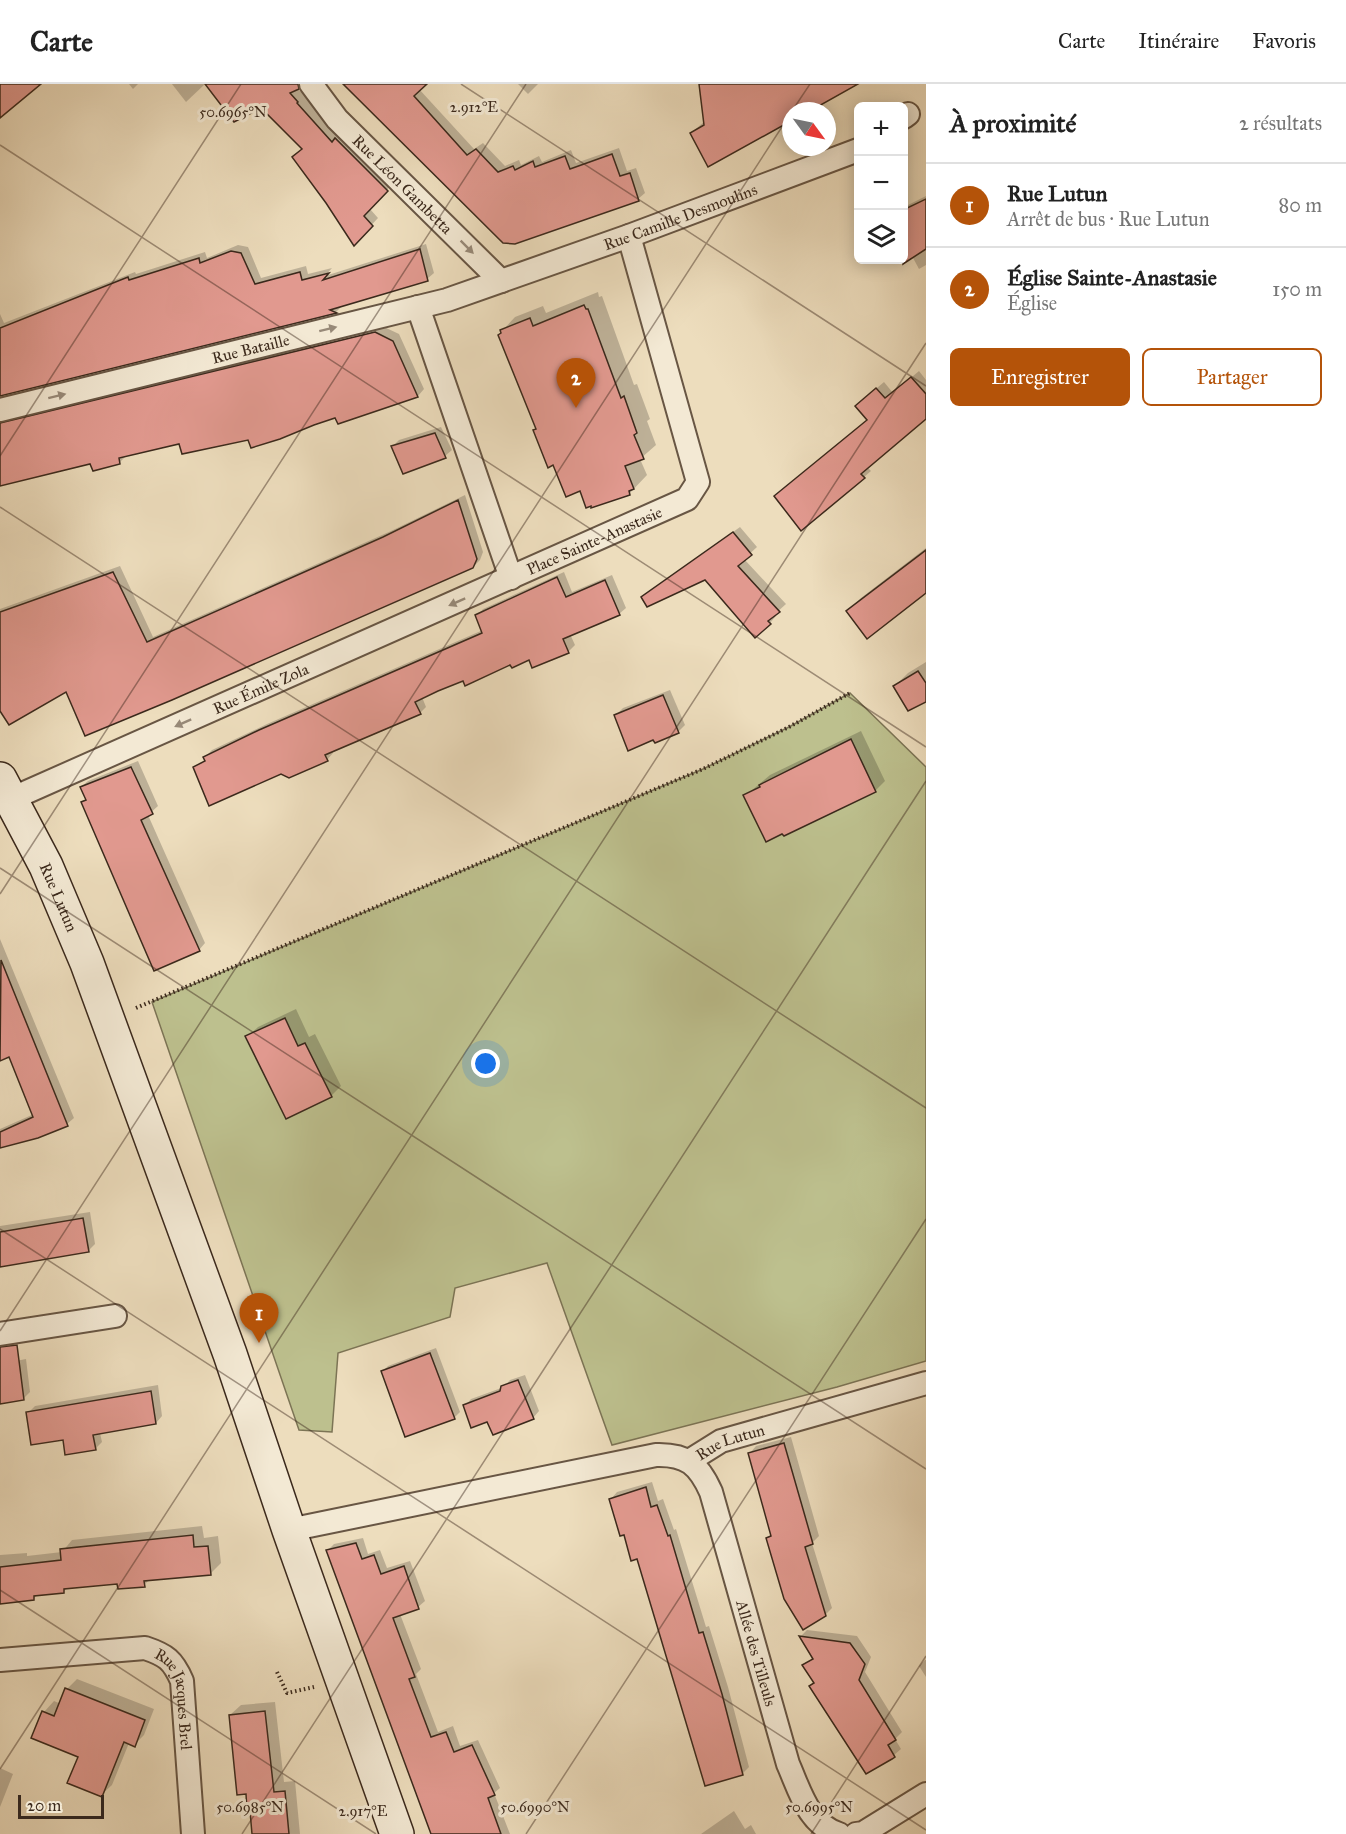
<!DOCTYPE html>
<html lang="fr">
<meta charset="utf-8">
<style>
:root{--surface:#fff;--page:#f2f2f2;--text:#222;--muted:#767676;--line:#e0e0e0;--accent:#b45309}
body{margin:0;font-family:"IM FELL Great Primer",serif;background:var(--page);color:var(--text)}
.controls{position:absolute;right:18px;top:18px;display:grid;overflow:hidden;border-radius:9px;box-shadow:0 3px 15px #0003}
.controls button{width:54px;height:54px;display:grid;place-items:center;padding:0;border:0;border-bottom:2px solid var(--line);background:var(--surface);color:var(--text);font:30px sans-serif}
.compass{position:absolute;left:782px;top:18px;width:54px;height:54px;border-radius:50%;background:var(--surface);box-shadow:0 3px 15px #0003;rotate:123deg}
.scale{position:absolute;left:18px;bottom:15px;width:86px;box-sizing:border-box;padding-left:6px;border:3px solid #3b291c;border-top:0;font-size:16px;line-height:21px;white-space:nowrap;color:#3b291c;-webkit-text-stroke:4px #f3e9d4;paint-order:stroke}
.you{position:absolute;left:486px;top:980px;width:21px;height:21px;margin:-15px;border:4px solid #fff;border-radius:50%;background:#1a73e8;box-shadow:0 0 0 9px #1a73e833}
.badge{display:grid;place-items:center;width:39px;height:39px;border-radius:50%;background:var(--accent);color:#fff;font-size:20px;font-weight:700}
.pin{position:absolute;translate:-50% -50px;filter:drop-shadow(0 2px 3px #0008)}
.pin::after{content:'';position:absolute;top:32px;width:21px;height:18px;background:inherit;clip-path:polygon(0 0,100% 0,50% 100%)}
.list{margin:0;padding:0;list-style:none}
h2{display:flex;justify-content:space-between;align-items:center;height:78px;margin:0;padding:0 24px;font-size:26px}
h2 small{font-size:20px;font-weight:400;color:var(--muted)}
.list li{display:grid;grid-template-columns:39px 1fr auto;gap:18px;align-items:center;box-sizing:border-box;height:84px;padding:0 24px;border-top:2px solid var(--line)}
.list b{display:block;font-size:22px;white-space:nowrap}
.list p{margin:0;font-size:20px;white-space:nowrap;color:var(--muted)}
.list em{font-size:20px;font-style:normal;color:var(--muted)}
.actions{display:flex;gap:12px;padding:18px 24px}
.actions a{flex:1;padding:14px 0;border:2px solid var(--accent);border-radius:9px;text-align:center;font-size:21px;color:var(--accent)}
.actions .main{background:var(--accent);color:#fff}
.icon{flex:none;width:33px;height:33px;fill:none;stroke:currentColor;stroke-width:2;stroke-linecap:round;stroke-linejoin:round}
.map{position:relative;flex:none;width:926px;height:1750px;overflow:hidden}
header{display:flex;align-items:center;gap:36px;box-sizing:border-box;height:84px;padding:0 30px;background:var(--surface);border-bottom:2px solid var(--line)}
header strong{font-size:28px}
nav{display:flex;gap:33px;margin-inline-start:auto;font-size:21px}
main{display:flex}
aside{flex:1;background:var(--surface)}
.map>svg:first-child{display:block}
.green{fill:#bdc08e;stroke:#7c7455;stroke-width:1.5}
.shadow{fill:#0003}
.building{fill:#e1998f;stroke:#3b291c;stroke-width:1.5}
.lines{fill:none;stroke-linecap:round;stroke-linejoin:round}
.street-casing{stroke:#685644;stroke-width:26}
.secondary-casing{stroke:#3b291c;stroke-width:36}
.path{stroke:#3b291c;stroke-width:4;stroke-dasharray:1.5 3;stroke-linecap:butt}
.street{stroke:#f3e9d4;stroke-width:22}
.secondary{stroke:#f3e9d4;stroke-width:33}
.oneway{fill:#978978}
.ticks{fill:none;stroke:#3b291c;stroke-width:1.5;stroke-opacity:0.45}
.labels{text-anchor:middle;dominant-baseline:central;stroke-width:6;stroke-linejoin:round;paint-order:stroke}
.street-label{font-size:16px;fill:#3b291c;stroke:#f3e9d4}
.ticks-label{font-size:15px;text-anchor:middle;fill:#3b291c;stroke:#f3e9d4;stroke-width:6;stroke-linejoin:round;paint-order:stroke}
</style>
<header>
<strong>Carte</strong>
<nav><a>Carte</a><a>Itinéraire</a><a>Favoris</a></nav>
</header>
<main>
<div class="map">
<svg width="926" height="1750" viewBox="0 0 926 1750">
<rect width="100%" height="100%" fill="#edddbd"/>
<filter id="stains"><feTurbulence type="fractalNoise" baseFrequency=".00333" numOctaves="4"/><feColorMatrix values="0 0 0 0 .2 0 0 0 0 .09 0 0 0 0 .02 0 0 0 .5 -.17"/></filter>
<radialGradient id="worn" r=".72"><stop offset=".6" stop-color="#630" stop-opacity="0"/><stop offset="1" stop-color="#630" stop-opacity=".3"/></radialGradient>
<path class="green" d="M850 609 926 683V1277L837 1303 612 1361 547 1179 455 1204 450 1233 338 1269 332 1348 299 1346 152 918 703 685 789 643Z"/>
<g class="shadow">
<path d="M129 0H138L133 5Z"/>
<path d="M172 0H205L186 18Z"/>
<path d="M207 0H294L339 52 393 99 370 125 378 134 354 160 304 64 262 22Z"/>
<path d="M345 0H424L419 5 474 65 483 59 505 82 519 76 521 81 539 72 542 78 571 66 576 79 619 64 627 87 636 84 645 109 638 115 515 159Z"/>
<path d="M518 0H538L528 10Z"/>
<path d="M701 0H856L807 27H791V36L691 49 705 37Z"/>
<path d="M926 112V181L919 185 912 172 904 169V123Z"/>
<path d="M426 160 434 189 427 195 342 222 336 228 0 311V230L4 239 135 188 136 190 205 168 207 174 238 161 248 163 261 194 306 182 308 190 332 184 325 192Z"/>
<path d="M598 208 599 213 602 212 634 301 637 300 650 335 647 337 656 361 640 375 647 391 629 410 581 405 554 379 534 347 537 344 502 247 515 233 543 222 546 229Z"/>
<path d="M382 242 399 250 424 305 418 312 339 338 336 333 249 354 180 358 126 372 120 378H91L0 401V331Z"/>
<path d="M919 287 926 296V333L867 383 871 387 864 393 782 406 868 335 864 315 884 298 893 309Z"/>
<path d="M441 343 452 366 445 372 393 362 399 356Z"/>
<path d="M465 411 483 468 480 476 473 483 0 625V525L120 482 153 553 391 447Z"/>
<path d="M740 443 757 463 744 475 786 520 775 530 776 532 770 539 706 494 643 513Z"/>
<path d="M926 464V507L848 527 861 514Z"/>
<path d="M564 488 572 508 612 491 626 524 619 530 570 550 575 561 568 568 529 574 464 595 422 613 426 623 420 629 332 667 333 669 327 676 281 689 195 684 206 675 205 673 212 666 267 640 483 546 477 532 483 525Z"/>
<path d="M926 578V616L895 602 908 589Z"/>
<path d="M670 606 685 641 678 648 616 631 623 624Z"/>
<path d="M861 647 885 697 876 706 784 750 745 712 770 691Z"/>
<path d="M138 677 158 722 148 731 205 859 199 866 83 718 87 715 81 703 88 697Z"/>
<path d="M0 855 74 1034 67 1040 38 1052 0 1063V1045L34 1030 10 972 0 975Z"/>
<path d="M296 925 309 953 315 950 341 1002 331 1012 247 953 258 943Z"/>
<path d="M90 1128 95 1160 88 1167 0 1182V1142Z"/>
<path d="M436 1264 460 1328 454 1334 382 1288 388 1282Z"/>
<path d="M26 1275 30 1308 24 1314 0 1318V1280Z"/>
<path d="M525 1291 539 1327 533 1334 488 1336 465 1322 471 1315 504 1303 510 1296Z"/>
<path d="M158 1301 162 1332 156 1339 100 1349 102 1358 95 1365 28 1329 35 1322Z"/>
<path d="M791 1353 819 1452 812 1459 832 1524 825 1531 767 1454 772 1449 750 1369 756 1362Z"/>
<path d="M652 1398 658 1417 663 1415 674 1446 676 1445 706 1543 709 1542 728 1603 749 1683 742 1690 625 1449 611 1415 617 1408Z"/>
<path d="M202 1442 204 1454 218 1452 221 1479 211 1489 150 1495 144 1501 118 1498 68 1503 63 1508 38 1510 33 1515 0 1518V1471L27 1469V1472L62 1468 72 1456Z"/>
<path d="M363 1454 368 1470 380 1466 387 1484 410 1477 425 1517 418 1523 400 1530 421 1585 416 1590 438 1648 453 1642 460 1662 478 1656 500 1704 494 1709 510 1750H433L328 1466 334 1460Z"/>
<path d="M807 1546 857 1552 871 1573 865 1588 902 1648 895 1655 901 1665 894 1671 866 1688 804 1582 814 1573 801 1552Z"/>
<path d="M925 1576H926V1593L919 1582Z"/>
<path d="M77 1595 154 1625 144 1651 134 1661 129 1659 112 1701 101 1711 80 1672 44 1628 54 1617 61 1620 67 1605Z"/>
<path d="M275 1618 284 1698 295 1697 300 1750H254L230 1631 241 1621Z"/>
<path d="M0 1684 13 1690 0 1723Z"/>
<path d="M734 1727 745 1745 751 1741 756 1750H701Z"/>
</g>
<g class="building">
<path d="M0 0H41L0 34Z"/>
<path d="M205 0H298L299 5 290 9 298 18 297 19 332 58 335 54 388 107 364 132 373 142 354 162 326 119 292 73 302 65 261 24 234 38Z"/>
<path d="M343 0H427L414 12 467 71 476 65 498 88 513 82 515 86 533 77 535 83 565 72 570 85 612 70 620 92 630 89 639 117 515 160 503 159Z"/>
<path d="M699 0H858L810 27H791V37L708 83 690 49 704 41Z"/>
<path d="M926 115V165L903 180V126Z"/>
<path d="M420 165 428 197 330 226 337 229 0 312V244L128 193 129 196 199 174 200 179 231 167 241 169 255 200 300 188 302 196 329 189 323 196Z"/>
<path d="M584 221 586 225H588L621 314 624 312 637 349 634 351 644 375 625 382 634 405 629 407 630 411 591 424V422L586 424 580 407 566 413 553 381 548 384 533 346 536 345 498 251 501 249 500 246 530 234 533 242Z"/>
<path d="M375 248 393 257 418 313 338 340 335 334 314 341 280 355 251 364 248 356 182 370 179 360 119 374 120 380 93 387 90 380 0 402V339Z"/>
<path d="M911 293 926 310V335L861 390 865 394 801 447 774 412 867 336 855 322 876 304 885 314Z"/>
<path d="M435 349 446 374 403 390 391 362Z"/>
<path d="M458 416 477 475 473 484 172 616 85 652 66 608 9 641 0 627V528L113 488 147 558 383 453Z"/>
<path d="M733 448 752 471 738 482 780 528 768 537 771 540 755 554 705 496 647 523 641 513Z"/>
<path d="M926 466V509L867 555 846 527Z"/>
<path d="M557 493 566 513 605 496 620 531 563 555 569 569 532 584 529 576 512 584 510 581 465 602 463 597 438 607 415 618 421 630 325 671 328 677 289 694 281 690 209 722 193 683 205 677 203 673 259 646 482 549 475 531Z"/>
<path d="M918 587 926 599V618L908 627 893 602Z"/>
<path d="M663 611 679 649 655 659 653 656 628 667 614 631Z"/>
<path d="M851 655 876 708 784 752 782 750 766 758 743 711 760 703 759 701Z"/>
<path d="M131 683 153 730 141 736 200 867 154 887 81 718 86 716 80 703Z"/>
<path d="M1 876 68 1042 38 1054 0 1064V1048L33 1033 9 973 0 977Z"/>
<path d="M285 934 298 962 305 959 332 1013 286 1035 245 952Z"/>
<path d="M83 1134 89 1168 0 1183V1148Z"/>
<path d="M17 1261 24 1316 0 1320V1263Z"/>
<path d="M430 1269 455 1335 405 1353 381 1287Z"/>
<path d="M518 1296 534 1335 493 1351 487 1338 471 1344 463 1321 500 1307 501 1302Z"/>
<path d="M151 1307 156 1340 93 1351 96 1366 65 1371 63 1356 31 1361 26 1328Z"/>
<path d="M784 1359 813 1460 805 1463 826 1532 803 1546 784 1515 766 1454 771 1452 748 1369Z"/>
<path d="M646 1403 651 1423 657 1421 668 1452 670 1451 699 1549 703 1548 722 1610 743 1691 705 1702 637 1475 631 1477 624 1451 620 1452 609 1415Z"/>
<path d="M193 1451 194 1463 208 1462 211 1491 144 1497 145 1503 118 1505 117 1500 64 1505V1509L34 1512V1516L0 1520V1483L61 1476 60 1465Z"/>
<path d="M356 1459 362 1475 374 1471 381 1490 404 1482 419 1525 393 1534 415 1593 409 1595 431 1653 446 1648 454 1668 472 1661 495 1711 488 1714 501 1750H431L326 1466Z"/>
<path d="M799 1552 850 1559 865 1580 859 1596 896 1656 888 1661 895 1673 892 1675 866 1690 809 1602 814 1599 802 1581 813 1575Z"/>
<path d="M65 1604 145 1636 135 1663 124 1658 102 1713 67 1699 78 1673 31 1654 42 1627 54 1632Z"/>
<path d="M265 1627 274 1708 285 1707 289 1750H252L250 1727H247L246 1710 237 1711 229 1631Z"/>
</g>
<g class="lines">
<g class="street-casing">
<g id="street">
<path id="s1" d="M311 0 337 35 501 197"/>
<path d="M904 33 908 30"/>
<path d="M418 223 511 494"/>
<path id="s2" d="M0 326 447 216 629 152 858 66"/>
<path id="s3" d="M11 715 687 415 698 398 629 152"/>
<path d="M0 1250 115 1232"/>
<path id="s4" d="M689 1377 721 1357 926 1299"/>
<path id="s5" d="M289 1446 656 1371C687 1370 699 1381 711 1408L788 1680C800 1707 808 1740 839 1750"/>
<path id="s6" d="M0 1576 145 1564C166 1571 173 1576 182 1597L193 1750"/>
<path d="M856 1750 863 1749 926 1710"/>
</g>
</g>
<g class="secondary-casing">
<g id="secondary">
<path id="s7" d="M0 695 46 782 87 879 230 1270 289 1446 397 1750"/>
</g>
</g>
<g class="path">
<path d="M136 924 703 685 789 643 850 609"/>
<path d="M277 1588 287 1609 314 1603"/>
</g>
<use href="#street" class="street"/>
<use href="#secondary" class="secondary"/>
</g>
<defs><path id="oneway-solid" d="M-6-.8H1V-3.2L6.5 0L1 3.2V.8H-6Z" transform="scale(1.5)"/></defs>
<g class="oneway">
<use href="#oneway-solid" transform="translate(467 163) rotate(45)"/>
<use href="#oneway-solid" transform="translate(328 245) rotate(-14)"/>
<use href="#oneway-solid" transform="translate(57 312) rotate(-14)"/>
<use href="#oneway-solid" transform="translate(457 518) rotate(156)"/>
<use href="#oneway-solid" transform="translate(183 639) rotate(156)"/>
</g>
<path class="ticks" d="M461 0 926 302M792 27 810 0M0 61 926 663M0 372 241 0M0 423 926 1024M0 784 926 1385M0 810 526 0M0 1145 926 1746M0 1247 791 29M0 1506 376 1750M0 1685 926 259M242 1750 926 697M526 1750 926 1135M811 1750 926 1572"/>
<g class="labels">
<g class="street-label">
<text stroke="none"><textPath href="#s1" startOffset="136">Rue Léon Gambetta</textPath></text>
<text stroke="none"><textPath href="#s2" startOffset="708">Rue Camille Desmoulins</textPath></text>
<text stroke="none"><textPath href="#s2" startOffset="258">Rue Bataille</textPath></text>
<text stroke="none"><textPath href="#s3" startOffset="638">Place Sainte-Anastasie</textPath></text>
<text stroke="none"><textPath href="#s3" startOffset="273">Rue Émile Zola</textPath></text>
<text stroke="none"><textPath href="#s7" startOffset="132">Rue Lutun</textPath></text>
<text stroke="none"><textPath href="#s4" startOffset="46">Rue Lutun</textPath></text>
<text stroke="none"><textPath href="#s5" startOffset="614">Allée des Tilleuls</textPath></text>
<text stroke="none"><textPath href="#s6" startOffset="212">Rue Jacques Brel</textPath></text>
</g>
</g>
<g class="ticks-label">
<text x="474" y="28">2.912°E</text>
<text x="233" y="33">50.6965°N</text>
<text x="250" y="1728">50.6985°N</text>
<text x="535" y="1728">50.6990°N</text>
<text x="819" y="1728">50.6995°N</text>
<text x="363" y="1732">2.917°E</text>
</g>
<rect width="100%" height="100%" filter="url(#stains)"/>
<rect width="100%" height="100%" fill="url(#worn)"/>
</svg>
<div class="controls">
<button>+</button>
<button>−</button>
<button><svg class="icon" aria-label="layers" viewBox="0 0 24 24"><path d="M12 4l9 5-9 5-9-5zM3 14l9 5 9-5"/></svg></button>
</div>
<svg class="compass" viewBox="-18 -18 36 36"><path d="M0-13l5 13h-10z" fill="#e53935"/><path d="M0 13l5-13h-10z" fill="#767676"/></svg>
<div class="scale">20 m</div>
<div class="you"></div>
<div class="pin badge" style="left:259px;top:1259px">1</div>
<div class="pin badge" style="left:576px;top:324px">2</div>
</div>
<aside>
<h2>À proximité<small>2 résultats</small></h2>
<ul class="list">
<li><span class="badge">1</span><div><b>Rue Lutun</b><p>Arrêt de bus · Rue Lutun</p></div><em>80 m</em></li>
<li><span class="badge">2</span><div><b>Église Sainte-Anastasie</b><p>Église</p></div><em>150 m</em></li>
</ul>
<div class="actions"><a class="main">Enregistrer</a><a>Partager</a></div>
</aside>
</main>
